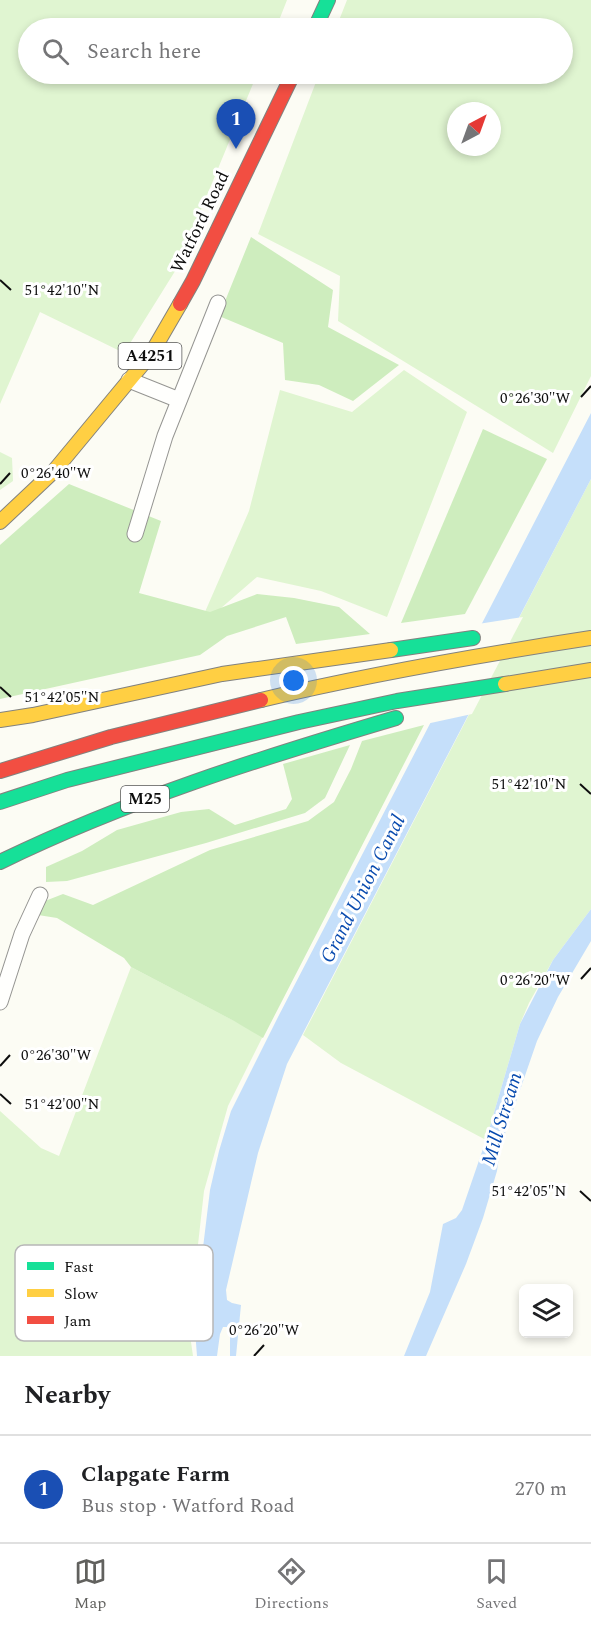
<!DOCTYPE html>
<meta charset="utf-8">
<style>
:root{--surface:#fff;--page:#f2f2f2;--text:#202124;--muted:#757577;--line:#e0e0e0;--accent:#61615e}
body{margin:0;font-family:Spectral,serif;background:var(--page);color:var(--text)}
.controls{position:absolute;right:18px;bottom:18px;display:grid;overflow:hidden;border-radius:9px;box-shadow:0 3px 9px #0003}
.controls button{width:54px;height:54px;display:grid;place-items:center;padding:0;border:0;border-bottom:2px solid var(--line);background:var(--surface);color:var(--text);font:30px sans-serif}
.compass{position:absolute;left:447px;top:102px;width:54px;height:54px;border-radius:50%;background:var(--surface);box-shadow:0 3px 9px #0003;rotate:41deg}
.you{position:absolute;left:294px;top:681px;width:21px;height:21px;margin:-15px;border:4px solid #fff;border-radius:50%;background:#1a73e8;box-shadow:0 0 0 9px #1a73e833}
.badge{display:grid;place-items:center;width:39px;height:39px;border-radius:50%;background:var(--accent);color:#fff;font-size:20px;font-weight:700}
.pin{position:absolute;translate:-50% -50px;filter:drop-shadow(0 2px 3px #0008)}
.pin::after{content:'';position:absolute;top:32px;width:21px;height:18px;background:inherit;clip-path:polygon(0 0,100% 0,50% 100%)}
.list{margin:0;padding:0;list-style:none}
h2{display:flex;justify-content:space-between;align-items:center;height:78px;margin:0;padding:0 24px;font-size:26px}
h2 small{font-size:20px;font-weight:400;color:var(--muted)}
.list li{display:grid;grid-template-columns:39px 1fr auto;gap:18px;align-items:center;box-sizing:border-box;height:108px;padding:0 24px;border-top:2px solid var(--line)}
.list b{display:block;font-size:22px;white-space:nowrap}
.list p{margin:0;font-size:20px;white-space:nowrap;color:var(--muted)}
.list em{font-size:20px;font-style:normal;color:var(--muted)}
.icon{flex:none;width:33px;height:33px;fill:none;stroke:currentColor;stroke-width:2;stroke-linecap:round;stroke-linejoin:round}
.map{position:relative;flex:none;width:591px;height:1356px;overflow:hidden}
.search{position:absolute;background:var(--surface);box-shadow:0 3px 9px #0003;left:18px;right:18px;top:18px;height:66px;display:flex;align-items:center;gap:15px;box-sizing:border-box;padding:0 21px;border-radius:33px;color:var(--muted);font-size:22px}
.sheet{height:186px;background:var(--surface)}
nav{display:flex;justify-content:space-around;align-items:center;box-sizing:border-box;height:84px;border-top:2px solid var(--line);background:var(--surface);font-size:16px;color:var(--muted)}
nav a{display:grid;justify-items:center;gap:3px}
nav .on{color:var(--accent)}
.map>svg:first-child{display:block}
.green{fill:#e0f5d1;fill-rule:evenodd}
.forest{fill:#ceedbe}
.water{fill:#c5dffa}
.pier{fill:#fcfcf4}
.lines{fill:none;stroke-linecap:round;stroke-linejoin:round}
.street-casing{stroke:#959592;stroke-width:17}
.fast-casing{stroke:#82827f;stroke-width:16}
.slow-casing{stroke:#82827f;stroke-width:16}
.jam-casing{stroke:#82827f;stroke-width:16}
.street{stroke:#fffffd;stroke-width:15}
.fast{stroke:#16e098;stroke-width:14}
.slow{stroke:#ffcf43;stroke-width:14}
.jam{stroke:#f24e42;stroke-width:14}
.ticks{fill:none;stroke:#0e0e0e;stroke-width:2}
.labels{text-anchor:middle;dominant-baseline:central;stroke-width:6;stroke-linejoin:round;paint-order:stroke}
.shield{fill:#fff;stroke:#565656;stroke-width:1.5}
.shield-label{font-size:16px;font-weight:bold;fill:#0e0e0e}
.street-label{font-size:18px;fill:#0e0e0e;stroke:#fff}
.water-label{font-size:20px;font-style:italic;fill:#094baf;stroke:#fff}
.key{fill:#fff;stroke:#b7b7b7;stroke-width:1.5}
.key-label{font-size:16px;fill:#0e0e0e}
.ticks-label{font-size:15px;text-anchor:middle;fill:#0e0e0e;stroke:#fff;stroke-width:6;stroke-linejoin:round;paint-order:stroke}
</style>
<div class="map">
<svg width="591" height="1356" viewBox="0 0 591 1356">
<rect width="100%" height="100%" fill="#fcfcf4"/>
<g class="green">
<path d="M0 0H287L276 28H28V74H257L177 268 124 353 40 312 0 404Z"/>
<path d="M347 0H591V376L553 453 338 321 340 276 258 234 319 74H562V28H336ZM456 111H492V147H456Z"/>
<path d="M404 370 467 412 387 617 321 591 257 577 198 628 249 511 280 390 352 412Z"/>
<path d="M0 452 12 458 13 481 0 490Z"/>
<path d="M591 479V909L553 960 529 1003 520 1024 486 1140 341 1063 303 1035Z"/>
<path d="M131 967 263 1036 228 1106 204 1191 191 1307V1342L193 1356H0V1111L41 1148 59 1156Z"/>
</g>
<g class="forest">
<path d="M251 237 333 290 328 327 399 365 353 401 319 385 285 380 283 343 219 316Z"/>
<path d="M483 429 547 459 465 614 401 623Z"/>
<path d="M69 484 161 521 139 593 210 612 257 594 294 598 339 607 370 634 296 644 286 617 227 636 200 655 0 699V545Z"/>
<path d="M424 725 263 1038 234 1021 131 967 124 958 57 918 38 915 45 901 63 894 93 905 210 850 308 821 334 802 351 769 362 741Z"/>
<path d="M350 745 325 798 305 813 206 843 67 881 46 882V867L82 851 117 830 181 812 209 809 235 825 286 809 292 799 283 764Z"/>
</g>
<g class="water">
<path d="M591 413V479L287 1064 258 1153 226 1290 227 1300 232 1303 241 1305 236 1356H230V1334L227 1327H223L220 1334 217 1356H197L195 1330 198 1289 210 1190 219 1151 231 1111 278 1017Z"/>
<path d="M591 909V941L558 997 537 1041 500 1148 497 1171 483 1218 466 1264 426 1356H404L430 1292 443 1224 456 1218 462 1210 486 1140 520 1024 553 960Z"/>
</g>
<path class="pier" d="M523 617 472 714 426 724 478 624Z"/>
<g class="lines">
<g class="street-casing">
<g id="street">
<path d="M129 380 179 400"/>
<path d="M135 534 165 436 218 303"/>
<path d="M0 1002 22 934 40 895"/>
</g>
</g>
<g class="fast-casing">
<g id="fast">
<path d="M315 28 328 0"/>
<path d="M391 650 473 638"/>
<path d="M0 802 67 780 299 722 397 701 505 684"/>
<path d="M0 862C127 800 261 758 396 718"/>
</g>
</g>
<g class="slow-casing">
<g id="slow">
<path d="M0 522 54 471 151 354 180 304"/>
<path d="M505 684 591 670"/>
<path d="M261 700C370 674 480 655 591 638"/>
<path d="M0 720 33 715 222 674 391 650"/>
</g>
</g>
<g class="jam-casing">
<g id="jam">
<path d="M180 304 193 281 293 74"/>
<path d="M0 771 111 737 261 700"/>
</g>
</g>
<use href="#street" class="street"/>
<use href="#fast" class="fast"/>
<use href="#slow" class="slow"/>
<use href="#jam" class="jam"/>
</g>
<path class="ticks" d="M0 280 11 290M581 397 591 386M0 484 10 473M0 687 11 697M580 784 591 794M581 979 591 968M0 1066 10 1055M0 1094 11 1104M580 1191 591 1201M254 1356 264 1345"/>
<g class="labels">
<g class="shield">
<rect x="118.5" y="343" width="63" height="26" rx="4.5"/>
<rect x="121" y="786" width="48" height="26" rx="4.5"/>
</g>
<g class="shield-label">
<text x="150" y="356">A4251</text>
<text x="145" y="799">M25</text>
</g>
<g class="street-label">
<text transform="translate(200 222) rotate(-64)">Watford Road</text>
</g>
<g class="water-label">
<text transform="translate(363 889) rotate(-63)">Grand Union Canal</text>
<text transform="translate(502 1119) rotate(-73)">Mill Stream</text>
</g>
</g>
<rect x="15" y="1245" width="198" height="96" rx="9" class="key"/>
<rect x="27" y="1262" width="27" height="8" fill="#16e098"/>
<rect x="27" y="1289" width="27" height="8" fill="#ffcf43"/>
<rect x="27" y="1316" width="27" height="8" fill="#f24e42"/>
<g class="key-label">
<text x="64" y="1272">Fast</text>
<text x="64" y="1299">Slow</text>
<text x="64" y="1326">Jam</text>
</g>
<g class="ticks-label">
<text x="62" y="295">51°42'10"N</text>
<text x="535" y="403">0°26'30"W</text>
<text x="56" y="478">0°26'40"W</text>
<text x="62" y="702">51°42'05"N</text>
<text x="529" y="789">51°42'10"N</text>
<text x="535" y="985">0°26'20"W</text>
<text x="56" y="1060">0°26'30"W</text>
<text x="62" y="1109">51°42'00"N</text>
<text x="529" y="1196">51°42'05"N</text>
<text x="264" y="1335">0°26'20"W</text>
</g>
</svg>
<div class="controls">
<button><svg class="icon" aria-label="layers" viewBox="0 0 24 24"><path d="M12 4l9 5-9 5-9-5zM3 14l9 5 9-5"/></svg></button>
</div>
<svg class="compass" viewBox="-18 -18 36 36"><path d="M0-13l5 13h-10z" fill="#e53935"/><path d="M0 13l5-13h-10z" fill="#757577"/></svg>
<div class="you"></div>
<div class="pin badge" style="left:236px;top:149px;background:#1a4fb4">1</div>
<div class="search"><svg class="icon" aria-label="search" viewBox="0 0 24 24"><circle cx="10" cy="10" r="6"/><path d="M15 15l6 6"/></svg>Search here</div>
</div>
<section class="sheet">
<h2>Nearby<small></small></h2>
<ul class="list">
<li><span class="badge" style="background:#1a4fb4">1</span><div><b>Clapgate Farm</b><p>Bus stop · Watford Road</p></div><em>270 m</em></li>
</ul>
</section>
<nav>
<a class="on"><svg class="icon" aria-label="map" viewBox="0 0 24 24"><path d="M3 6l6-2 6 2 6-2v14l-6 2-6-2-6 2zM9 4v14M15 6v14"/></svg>Map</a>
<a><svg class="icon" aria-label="directions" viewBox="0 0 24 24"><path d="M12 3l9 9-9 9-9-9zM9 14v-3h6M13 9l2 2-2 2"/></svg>Directions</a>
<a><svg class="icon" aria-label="saved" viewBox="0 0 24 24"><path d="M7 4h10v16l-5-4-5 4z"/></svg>Saved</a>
</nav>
